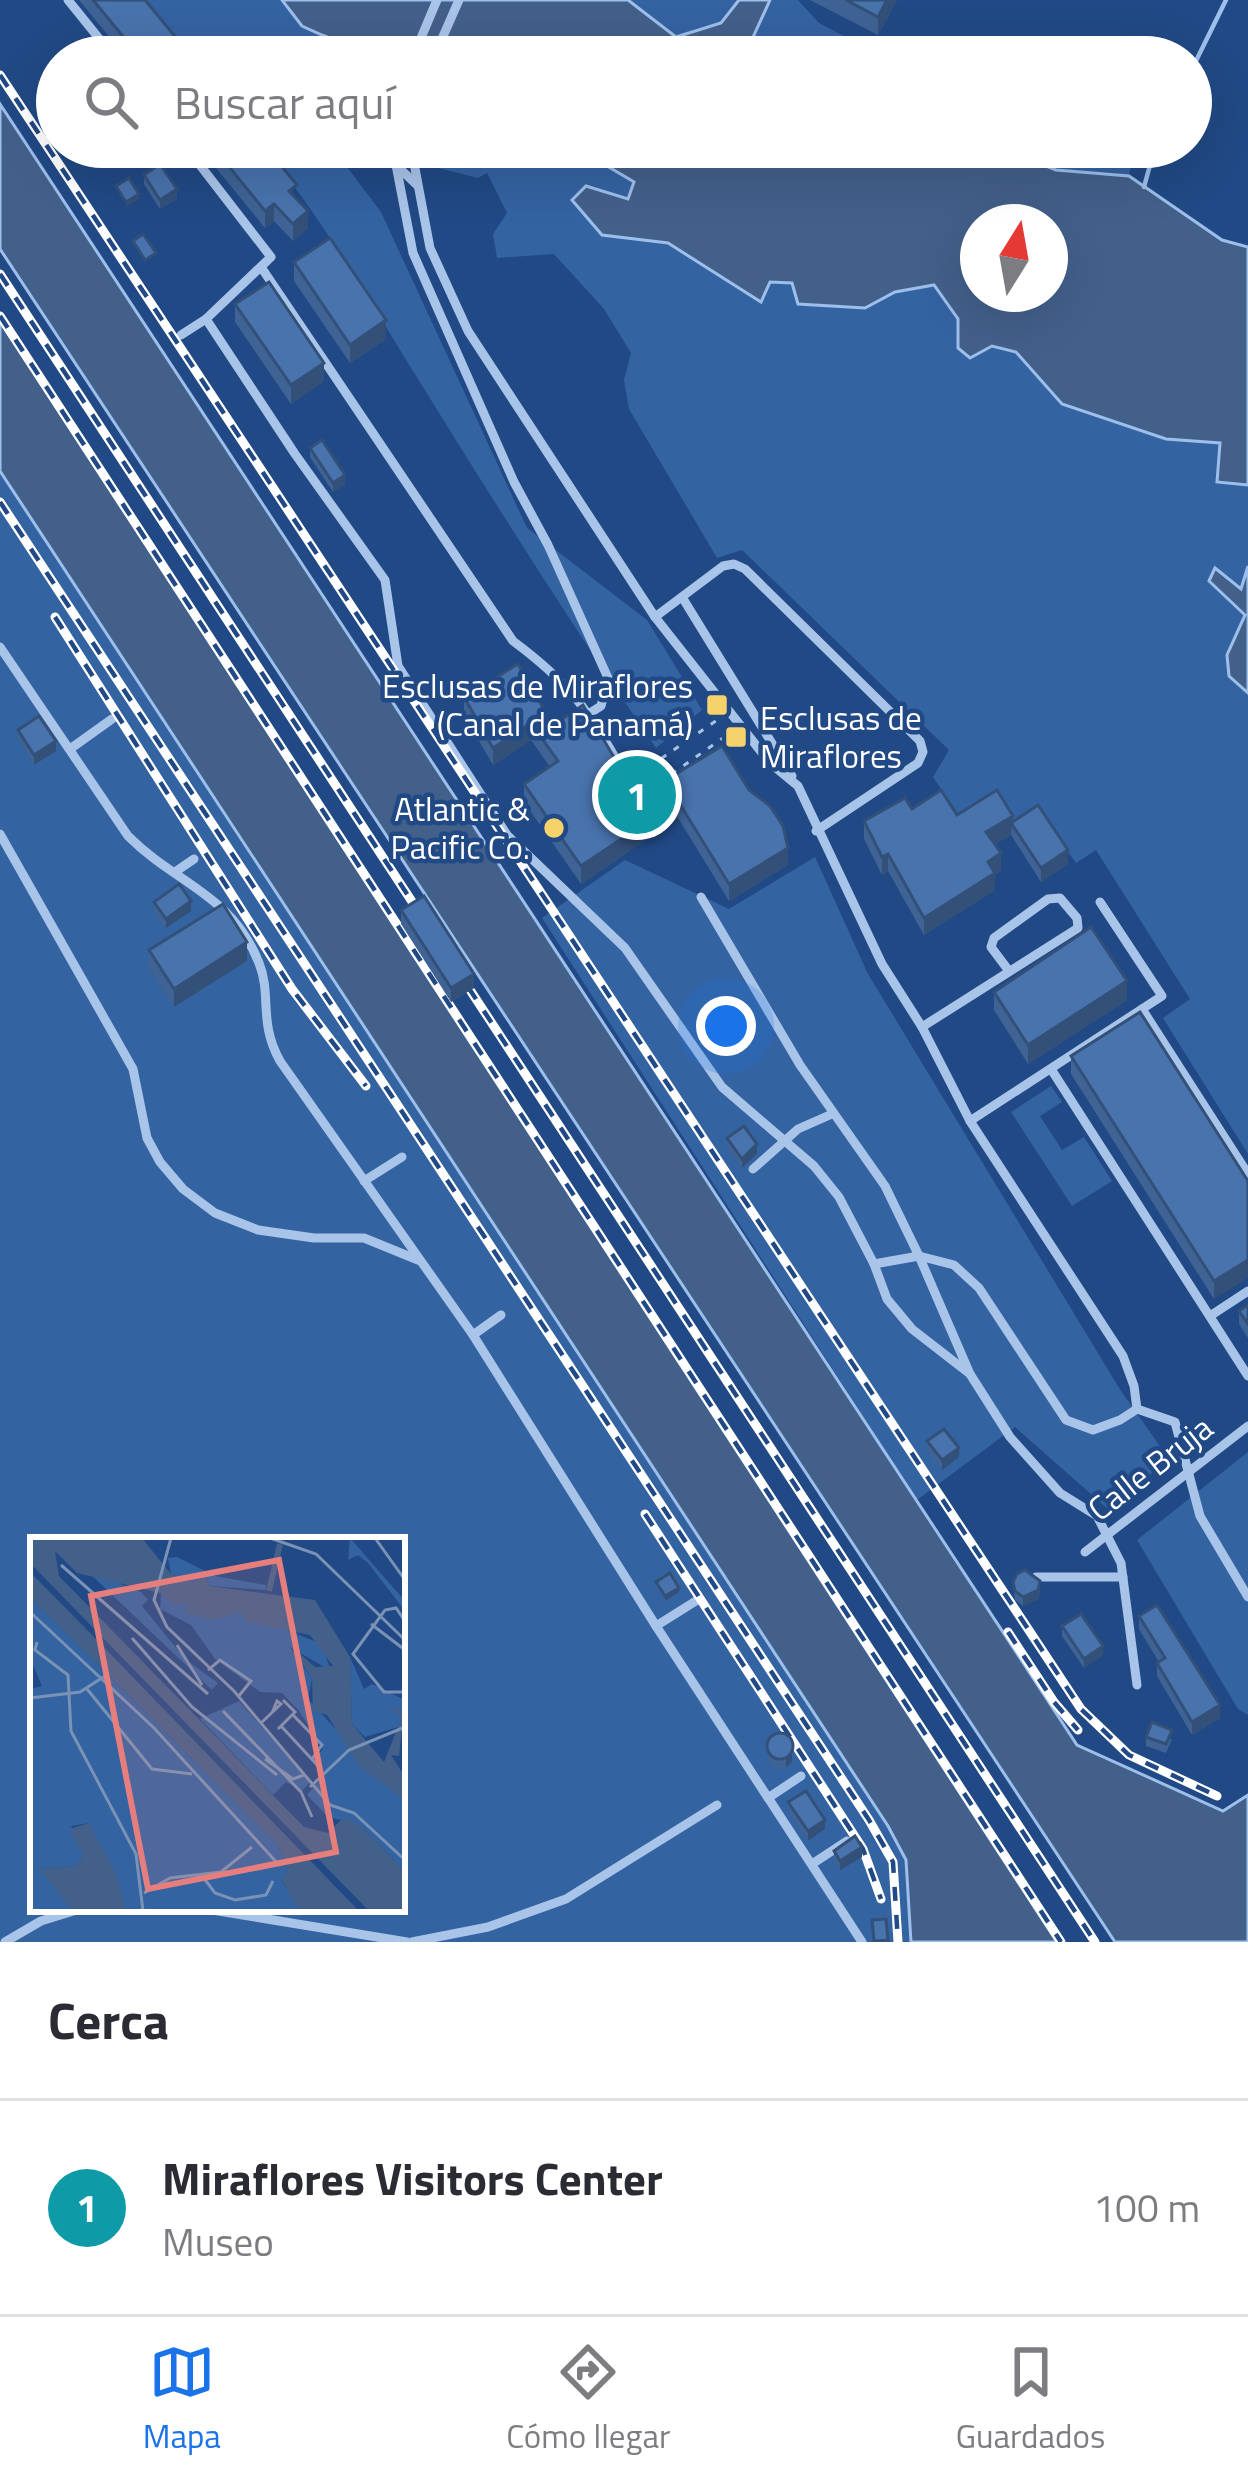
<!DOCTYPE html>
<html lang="es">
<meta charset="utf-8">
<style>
:root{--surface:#fff;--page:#f2f2f3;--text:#2b2b33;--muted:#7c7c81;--line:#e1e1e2;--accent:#1a73e8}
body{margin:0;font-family:"Titillium Web",sans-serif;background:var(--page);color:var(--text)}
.compass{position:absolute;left:960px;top:204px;width:108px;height:108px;border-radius:50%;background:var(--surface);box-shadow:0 12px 48px #0002;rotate:11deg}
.you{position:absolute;left:726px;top:1026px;width:42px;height:42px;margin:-30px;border:9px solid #fff;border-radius:50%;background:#1a73e8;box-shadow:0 0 0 18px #1a73e833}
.badge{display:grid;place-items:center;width:78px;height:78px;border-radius:50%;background:var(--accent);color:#fff;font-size:39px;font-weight:700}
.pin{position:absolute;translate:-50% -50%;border:6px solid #fff;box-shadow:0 3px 12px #0006}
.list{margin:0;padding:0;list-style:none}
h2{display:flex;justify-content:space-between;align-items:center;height:156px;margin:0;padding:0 48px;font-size:51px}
h2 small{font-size:39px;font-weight:400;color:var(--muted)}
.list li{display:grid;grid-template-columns:78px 1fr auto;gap:36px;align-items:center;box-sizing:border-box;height:216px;padding:0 48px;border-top:3px solid var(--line)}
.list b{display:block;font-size:45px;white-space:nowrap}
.list p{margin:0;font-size:39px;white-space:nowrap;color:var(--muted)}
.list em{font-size:39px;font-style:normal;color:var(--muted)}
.icon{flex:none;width:66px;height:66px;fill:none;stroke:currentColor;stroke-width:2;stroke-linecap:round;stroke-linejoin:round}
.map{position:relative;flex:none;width:1248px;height:1942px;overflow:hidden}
.search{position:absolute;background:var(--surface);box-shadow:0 12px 48px #0002;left:36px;right:36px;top:36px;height:132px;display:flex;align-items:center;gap:30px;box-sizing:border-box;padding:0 42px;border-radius:66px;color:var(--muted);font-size:45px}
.sheet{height:372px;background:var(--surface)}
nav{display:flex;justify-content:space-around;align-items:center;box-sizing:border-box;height:168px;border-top:3px solid var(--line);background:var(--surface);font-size:33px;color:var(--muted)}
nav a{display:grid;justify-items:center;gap:6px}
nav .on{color:var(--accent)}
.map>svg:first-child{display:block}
.green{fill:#3463a2;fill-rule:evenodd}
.water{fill:#43608b;stroke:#9dbfeb;stroke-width:3;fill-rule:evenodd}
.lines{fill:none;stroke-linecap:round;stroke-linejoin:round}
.stream{stroke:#9dbfeb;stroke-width:4.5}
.path{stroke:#a9c4e9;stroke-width:3;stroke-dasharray:6 9;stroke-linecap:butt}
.lane{stroke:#a9c4e9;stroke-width:9}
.rail-casing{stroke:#fff;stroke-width:9}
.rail{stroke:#214985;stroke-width:4.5;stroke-dasharray:14;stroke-linecap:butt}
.lane-bridge{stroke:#a9c4e9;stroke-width:9}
.wall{fill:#3f6395}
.shaded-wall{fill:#335079}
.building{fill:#4973ad;stroke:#335079;stroke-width:3}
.poi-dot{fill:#f6d26b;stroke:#214985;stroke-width:4.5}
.labels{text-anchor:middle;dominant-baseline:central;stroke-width:9;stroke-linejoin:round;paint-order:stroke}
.poi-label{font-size:33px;fill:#fff;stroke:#214985;text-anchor:end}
.street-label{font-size:33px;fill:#fff;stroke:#214985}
.inset-river{fill:none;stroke:#43608b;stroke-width:6}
.inset-road{fill:none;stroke:#7a92b6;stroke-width:3}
.view{fill:#e67e7e;fill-opacity:0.15;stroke:#e67e7e;stroke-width:6}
.inset-edge{fill:none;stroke:#fff;stroke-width:6}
</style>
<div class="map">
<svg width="1248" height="1942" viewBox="0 0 1248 1942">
<rect width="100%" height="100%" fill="#214985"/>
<g class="green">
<path d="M143 0H282L302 26 322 35 317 53 321 57H190Z"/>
<path d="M628 0H739L721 23 676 37Z"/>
<path d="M770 0H798L819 23 884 57H754L748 47Z"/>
<path d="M264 147H332L381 212 527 528 647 620 702 710 656 748C578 634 504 518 431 400 377 314 328 226 264 147Z"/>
<path d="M425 147H500L520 162 531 147H575L634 182 629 199 586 186 572 199 602 235 668 243 761 302 770 282 792 283 798 304 864 308 895 292 934 285 958 319V348L992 346 1016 352 1062 404 1166 439 1220 443 1218 482 1248 485V566L1241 589 1216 568 1209 581 1246 615 1229 676 1248 693V1154L1163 1018 1190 999 1096 850 1076 863 1039 812 1015 825 962 820 933 777 949 750 742 550 717 558 629 409 624 380 631 353 604 309 554 254 497 258 493 234 507 213 487 173 478 178 426 165Z"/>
<path d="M998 147H1134L1129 176 1056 170Z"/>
<path d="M0 471 889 1826 906 1860 911 1942H0ZM33 1540H402V1909H33Z"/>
<path d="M815 857 868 974 1121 1391 1169 1459 1108 1509 1015 1427 917 1500 542 918 625 860 729 909Z"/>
<path d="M1051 1086 1062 1102 1040 1116 1062 1150 1084 1137 1112 1181 1072 1206 1011 1112Z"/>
<path d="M1248 1452V1715L1238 1709 1137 1540Z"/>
</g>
<g class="water">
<path d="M282 0H628L676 37 721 23 739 0H770L749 46 754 57H422L413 54 379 57 322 35 302 26Z"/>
<path d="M0 104 1077 1745 1223 1811 1248 1795V1942H1115L0 249Z"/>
<path d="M575 147H998L1056 170 1129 176 1222 240 1248 247V485L1217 482 1220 443 1166 439 1062 404 1016 352 992 346 970 358 958 348V319L934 285 895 292 865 308 798 304 792 283 770 282 761 302 668 243 602 235 572 200 586 186 628 199 634 182ZM978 222H1050V294H978Z"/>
<path d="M0 321 1057 1942H911L906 1860 888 1826 0 471Z"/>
<path d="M1248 566V693L1229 676 1227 655 1245 615 1209 581 1215 568 1241 589Z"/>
</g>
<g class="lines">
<g class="stream">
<path d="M1191 71 1226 0"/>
<path d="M1144 187 1155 147"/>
</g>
<g class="path">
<path d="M649 767 720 718"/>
<path d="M659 783 730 733"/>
</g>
<g class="lane">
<path d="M68 0 114 57"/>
<path d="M413 57 437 0"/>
<path d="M434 57 459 0"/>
<path d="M395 147 396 165 417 185"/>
<path d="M411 147 430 248 468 331 655 617 770 763 798 786 882 964 922 1027 970 1121 1123 1356 1134 1386 1137 1409 1175 1422 1200 1516 1248 1597"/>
<path d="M396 165 413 253 514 482 548 545 608 678 601 706 590 713"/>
<path d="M261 267 513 641C571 684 589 711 624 773"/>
<path d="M206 319 295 454 385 580 398 666 507 835 625 948 722 1087 814 1166 839 1197 874 1264 887 1299 912 1329 970 1374"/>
<path d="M181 335 206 319 271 257 186 147"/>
<path d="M682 597 792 776"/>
<path d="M655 617 723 566 734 564 745 569 920 741 923 752 918 763 816 831"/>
<path d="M0 647 128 836C176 884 232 894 259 963 272 995 258 1022 280 1061L473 1335 656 1626 862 1942"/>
<path d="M70 749 112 719"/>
<path d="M0 834 133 1069 147 1138 160 1162 183 1189 215 1213 258 1230 314 1238H364L418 1260"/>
<path d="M175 872 194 859"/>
<path d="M701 897 800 1065 885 1186 919 1256 970 1374 1010 1437 1060 1493 1097 1516 1121 1563 1137 1685"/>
<path d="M1142 1009 1248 1174"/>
<path d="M922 1027 1078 928 1077 918 1060 898 1048 899 994 938 991 947 1009 971"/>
<path d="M1051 1069 1248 1376"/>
<path d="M970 1121 1162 996 1100 902"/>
<path d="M753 1169 798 1129 832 1114"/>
<path d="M364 1181 402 1157"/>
<path d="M874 1264 919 1256 954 1265 979 1288 1066 1420 1093 1430 1120 1420 1137 1409"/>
<path d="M1210 1316 1248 1291"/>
<path d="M473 1335 501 1315"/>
<path d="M1036 1577H1123"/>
<path d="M656 1626 699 1599"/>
<path d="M768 1798 801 1776"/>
<path d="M812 1864 847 1841"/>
<path d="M206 1909 407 1942"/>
<path d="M5 1942 41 1921 80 1909"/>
<path d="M412 1942 488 1927 566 1899 717 1805"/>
</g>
<g class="rail-casing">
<g id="rail">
<path d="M0 75 1081 1709 1129 1755 1217 1796"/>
<path d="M0 274 430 929"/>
<path d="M0 316 1061 1942"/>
<path d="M0 502 869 1820 893 1862 898 1942"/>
<path d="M55 617 292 989 366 1086"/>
<path d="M453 964 1095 1942"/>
<path d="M645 1514 863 1849 881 1899"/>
<path d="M1008 1632 1054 1702 1078 1730"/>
</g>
</g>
<use href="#rail" class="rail"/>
<path class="lane-bridge" d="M1085 1552 1248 1426"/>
</g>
<g class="wall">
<path d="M79 0H145L192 57H126Z"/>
<path d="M810 0H897L878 35Z"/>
<path d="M57 69V121L39 95V81Z"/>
<path d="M94 147H118L119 163 108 169Z"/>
<path d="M199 147H266L297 200 308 228 293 241 274 221 265 228Z"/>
<path d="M144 175 177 199 160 209 144 184Z"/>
<path d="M294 262 386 339 350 363 294 281Z"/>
<path d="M235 304 324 381 291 404 235 322Z"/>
<path d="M310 448 345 485 333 492 310 457Z"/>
<path d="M464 697 553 725 621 769 661 783 788 865 729 901 678 818 581 884 524 802V784L550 767 531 740 493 765 464 715Z"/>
<path d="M18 730 56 751 34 765 18 739Z"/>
<path d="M912 809 1013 821 1068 864 1041 882 1011 835 995 844 1001 870 995 875V890L924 935 888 871 882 875 864 839V821Z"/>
<path d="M154 902 191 911 166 928 154 911Z"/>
<path d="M401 910 474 988 451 1002 401 924Z"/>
<path d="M149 950 247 961 174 1007 149 969Z"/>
<path d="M994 992 1127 1000 1028 1064 994 1010Z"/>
<path d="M1071 1056 1248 1181 1214 1299 1071 1074Z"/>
<path d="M727 1138 757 1154 742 1168 727 1147Z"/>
<path d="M1248 1305V1338L1239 1324V1311Z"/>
<path d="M927 1441 959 1457 942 1470 927 1451Z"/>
<path d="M1013 1582 1040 1590 1038 1599 1023 1606 1015 1600Z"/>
<path d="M1139 1616 1220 1718 1192 1735 1157 1676V1663L1159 1662 1139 1629Z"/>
<path d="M1062 1626 1103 1655 1084 1668 1062 1636Z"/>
<path d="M1146 1737 1172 1739 1166 1753 1146 1746Z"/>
<path d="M767 1745 792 1752V1762L786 1768 776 1769 769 1763Z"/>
<path d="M788 1802 825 1829 808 1841 788 1811Z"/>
<path d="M834 1851 862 1857 840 1870 834 1860Z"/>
</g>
<g class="shaded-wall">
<path d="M887 0H897L878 35V17Z"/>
<path d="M119 149V163L108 169V156Z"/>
<path d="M177 189V199L160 209V200Z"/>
<path d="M139 194V199L126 207V202Z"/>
<path d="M274 204V221L265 228V211Z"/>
<path d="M308 211V228L293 241V224Z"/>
<path d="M386 320V339L350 363V345Z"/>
<path d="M324 363V381L291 404V385Z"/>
<path d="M345 475V485L333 492V483Z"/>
<path d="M531 723V740L493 765V748Z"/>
<path d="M56 741V751L34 765V755Z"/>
<path d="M678 801V818L581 884V866Z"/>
<path d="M1013 816 1011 835 986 849V832Z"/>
<path d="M788 848V865L729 901V884Z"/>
<path d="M1068 850V864L1041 882V868Z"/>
<path d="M1001 853V870L995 875V890L924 935V918Z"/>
<path d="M888 854V871L882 875V857Z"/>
<path d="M191 901V911L166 928V919Z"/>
<path d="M247 942V961L174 1007V989Z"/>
<path d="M474 974V988L451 1002V988Z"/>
<path d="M1127 981V1000L1028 1064V1045Z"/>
<path d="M757 1144V1154L742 1168V1159Z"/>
<path d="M1248 1260V1278L1214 1299V1281Z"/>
<path d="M959 1448V1457L942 1470V1460Z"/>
<path d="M1040 1581 1038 1599 1023 1606V1597Z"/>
<path d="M679 1588V1592L665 1601V1596Z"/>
<path d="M1103 1646V1655L1084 1668V1659Z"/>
<path d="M1220 1705V1718L1192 1735V1722Z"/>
<path d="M792 1752V1762L786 1768V1759Z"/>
<path d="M825 1820V1829L808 1841V1831Z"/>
<path d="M862 1847V1857L840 1870V1861Z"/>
</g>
<g class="building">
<path d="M93 0H145L192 57H140Z"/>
<path d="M846 0H887L878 17Z"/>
<path d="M57 69V107L39 81Z"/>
<path d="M103 147H118L119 149 108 156Z"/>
<path d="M213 147H266L297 185 289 191 308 211 293 224 274 204 265 211Z"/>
<path d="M160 164 177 189 160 200 144 175Z"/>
<path d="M129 178 139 194 126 202 116 186Z"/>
<path d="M143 234 156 253 145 260 133 241Z"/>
<path d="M330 238 386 320 350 345 294 262Z"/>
<path d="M269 282 324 363 291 385 235 304Z"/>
<path d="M322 440 345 475 333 483 310 448Z"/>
<path d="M518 664 553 725 583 705 621 769 641 755 661 783 722 746 749 790 770 806 783 826 788 848 729 884 678 801 581 866 524 784 558 761 531 723 493 748 464 697Z"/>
<path d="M39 716 56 741 34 755 18 730Z"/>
<path d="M941 790 957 815 997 790 1013 816 986 832 1001 853 988 862 995 873 924 918 888 854 882 857 864 821 905 798 912 809Z"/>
<path d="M1038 805 1068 850 1041 868 1011 823Z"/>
<path d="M179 884 191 901 166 919 154 902Z"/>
<path d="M424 896 474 974 451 988 401 910Z"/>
<path d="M223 904 247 942 174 989 149 950Z"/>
<path d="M1091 927 1127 981 1028 1045 994 992Z"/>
<path d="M1140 1012 1248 1181V1260L1214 1281 1071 1056Z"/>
<path d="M744 1126 757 1144 742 1159 727 1138Z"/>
<path d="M1248 1305V1324L1239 1311Z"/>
<path d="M944 1429 959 1448 942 1460 927 1441Z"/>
<path d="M1025 1570 1040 1581 1038 1590 1023 1597 1015 1591 1013 1582 1017 1574Z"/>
<path d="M670 1573 679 1588 665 1596 656 1582Z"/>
<path d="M1157 1605 1220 1705 1192 1722 1157 1663 1165 1658 1139 1616Z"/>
<path d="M1081 1614 1103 1646 1084 1659 1062 1626Z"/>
<path d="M1152 1722 1172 1730 1166 1744 1146 1737Z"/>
<circle cx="780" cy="1746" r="13"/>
<path d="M806 1791 825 1820 808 1831 788 1802Z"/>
<path d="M855 1836 862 1847 840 1861 834 1851Z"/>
<path d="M886 1919 888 1940 874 1941 872 1920Z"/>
</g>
<g class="poi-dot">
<rect x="705" y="693" width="24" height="24" rx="6"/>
<rect x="724" y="725" width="24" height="24" rx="6"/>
<circle cx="554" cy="828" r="12"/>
</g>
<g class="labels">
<g class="poi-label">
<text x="693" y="686">Esclusas de Miraflores<tspan x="693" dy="38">(Canal de Panamá)</tspan></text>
<text x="760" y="718" text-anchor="start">Esclusas de<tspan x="760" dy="38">Miraflores</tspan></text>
<text x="530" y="809">Atlantic &amp;<tspan x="530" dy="38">Pacific Co.</tspan></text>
</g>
<g class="street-label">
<text transform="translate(1150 1468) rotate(-38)">Calle Bruja</text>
</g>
</g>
<g transform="translate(30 1537)">
<rect width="375" height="375" fill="#214985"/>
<path d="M320 1 375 64V74L338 26 328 18 318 23ZM147 20 185 39 236 48V53L179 49 174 35 164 45 141 37 138 21ZM56 33 111 55 118 63 112 69 156 123 188 146 182 153ZM131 56 162 68 159 77 184 82 210 75 292 107 301 134 260 110 282 142 278 162 327 215 325 223 375 263V335L330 288 298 280 277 258 292 240 283 223 293 212 269 174 252 156 230 155 185 122 161 88 130 72ZM0 60 248 308 258 335 251 342 270 374H96L59 286 41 289 53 318 47 329 10 332 43 374H0V152L12 149 0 121ZM320 120 334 152 342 147 375 163V188L335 200 322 187ZM209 164 280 245 272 254 256 245 243 258 170 182Z" fill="#3463a2"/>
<path d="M0 1H112L141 37 164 45 174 35 179 49 285 63 320 120 322 187 354 225 372 180 358 169 374 174 369 219 361 218 375 240V263L329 229 297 178 283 174 282 142 261 109 285 130 303 129 280 98 218 85 210 75 185 83 159 77 153 73 162 68 144 69 130 56 47 36 25 14 29 39 274 290 298 296 314 280 330 288 375 335V374H339L0 26ZM0 35 65 101 329 374 268 372 251 341 258 335 248 308 0 60ZM59 286 87 339 96 374H43L9 332 47 329 53 318 39 292Z" fill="#43608b"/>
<path class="inset-river" d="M239 54 250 7"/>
<path class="inset-road" d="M141 1 124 63 137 90 204 154 300 268 324 276 375 323M240 1 286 17 375 103M345 1 375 43M31 28 178 157M0 75 124 191 249 328M375 84 366 71 355 73 323 117 354 155H375M341 87 375 113M102 101 162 170 247 238M7 105 5 113 38 138 41 194 106 317 113 374M147 108 172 148M178 133 190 123 221 144 208 160M57 152 122 232 162 237M0 161 50 155 75 139M193 174 271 255 282 280M263 178 292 208 282 222M230 187 251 167 247 164 242 176M251 189 290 231M248 192 265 175 253 163M235 222 263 242 274 238M280 250 319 213 375 190M173 340 185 356 205 363 236 358 243 344M114 356 140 341 191 335 222 310"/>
<path class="view" d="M249 23 306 315 118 352 61 59Z"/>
<rect width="375" height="375" class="inset-edge"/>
</g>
</svg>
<svg class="compass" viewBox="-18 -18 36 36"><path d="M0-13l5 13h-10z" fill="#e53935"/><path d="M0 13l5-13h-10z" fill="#7c7c81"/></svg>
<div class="you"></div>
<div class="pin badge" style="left:637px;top:795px;background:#0f9aa8">1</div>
<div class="search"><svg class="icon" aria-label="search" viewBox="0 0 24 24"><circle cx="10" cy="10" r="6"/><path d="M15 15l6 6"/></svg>Buscar aquí</div>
</div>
<section class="sheet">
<h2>Cerca<small></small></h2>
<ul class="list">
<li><span class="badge" style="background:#0f9aa8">1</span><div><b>Miraflores Visitors Center</b><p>Museo</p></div><em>100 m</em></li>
</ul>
</section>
<nav>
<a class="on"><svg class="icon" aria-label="map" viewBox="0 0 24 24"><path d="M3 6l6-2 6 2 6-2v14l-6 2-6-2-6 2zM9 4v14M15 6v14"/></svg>Mapa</a>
<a><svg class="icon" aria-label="directions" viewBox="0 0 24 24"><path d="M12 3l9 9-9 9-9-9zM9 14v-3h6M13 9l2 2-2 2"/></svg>Cómo llegar</a>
<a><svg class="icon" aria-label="saved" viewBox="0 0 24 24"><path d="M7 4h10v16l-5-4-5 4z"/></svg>Guardados</a>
</nav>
